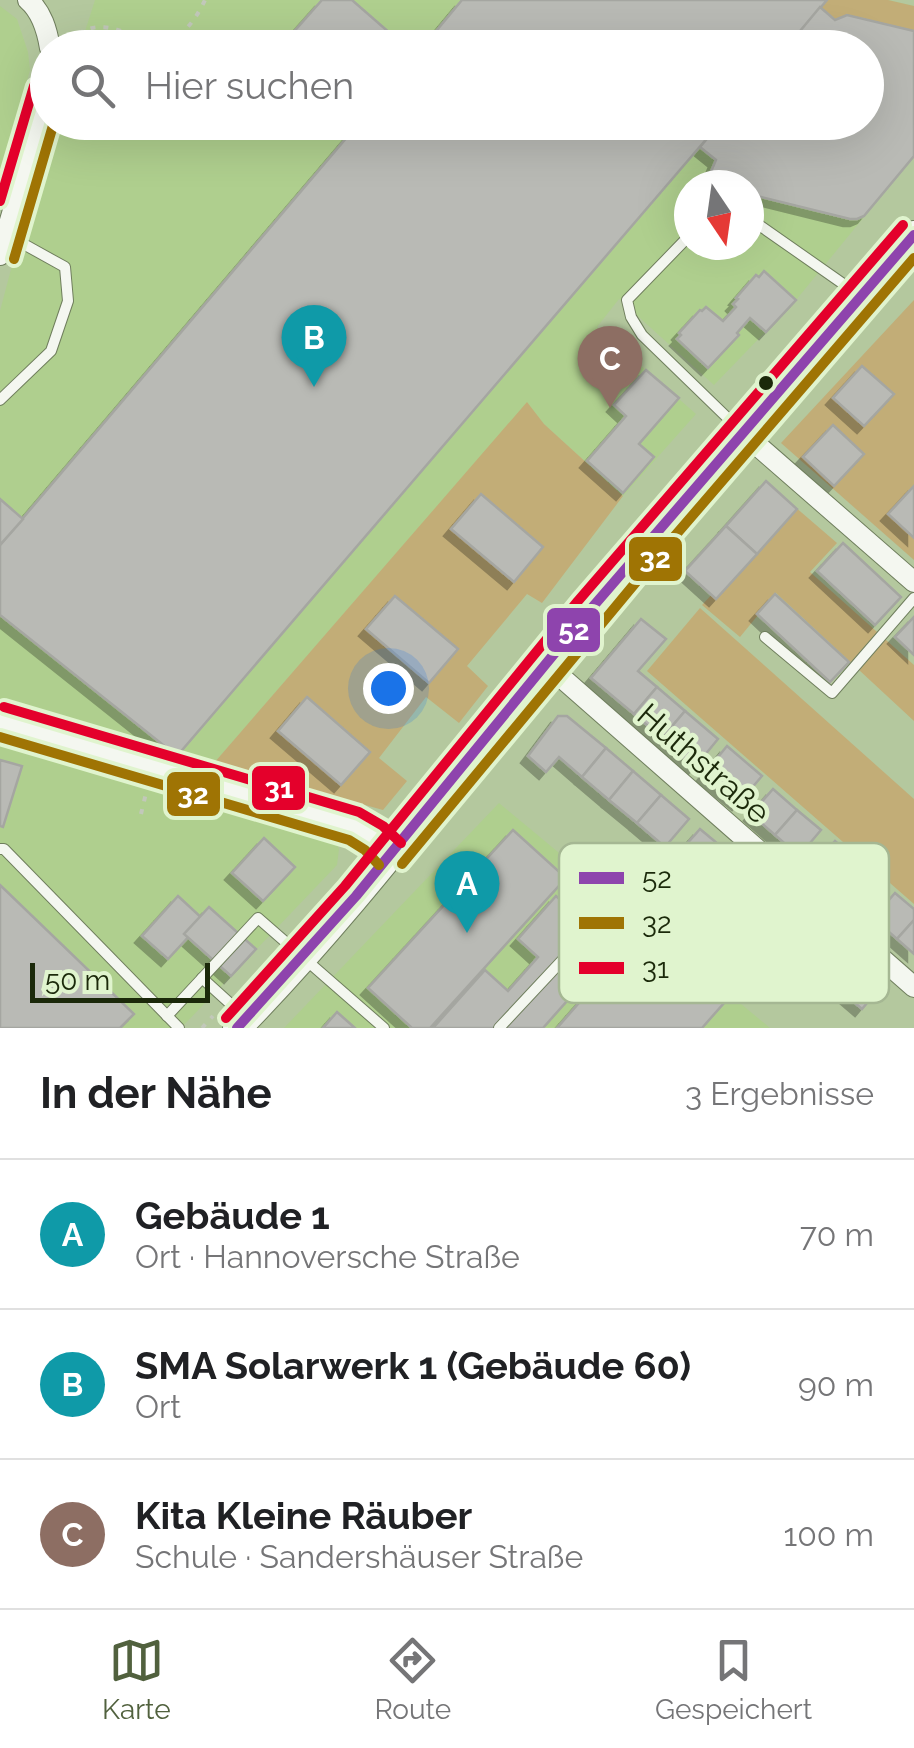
<!DOCTYPE html>
<html lang="de">
<meta charset="utf-8">
<style>
:root{--surface:#fff;--page:#f2f2f2;--text:#202124;--muted:#757577;--line:#e0e0e0;--accent:#51613e}
body{margin:0;font-family:Raleway,sans-serif;background:var(--page);color:var(--text)}
.compass{position:absolute;left:674px;top:170px;width:90px;height:90px;border-radius:50%;background:var(--surface);box-shadow:0 10px 40px #0002;rotate:167deg}
.scale{position:absolute;left:30px;bottom:25px;width:180px;box-sizing:border-box;padding-left:10px;border:5px solid #1b290a;border-top:0;font-size:28px;line-height:35px;white-space:nowrap;color:#1b290a;-webkit-text-stroke:8px #e0f4ce;paint-order:stroke}
.you{position:absolute;left:388px;top:688px;width:35px;height:35px;margin:-25px;border:8px solid #fff;border-radius:50%;background:#1a73e8;box-shadow:0 0 0 15px #1a73e833}
.badge{display:grid;place-items:center;width:65px;height:65px;border-radius:50%;background:var(--accent);color:#fff;font-size:32px;font-weight:700}
.pin{position:absolute;translate:-50% -82px;filter:drop-shadow(0 2px 5px #0008)}
.pin::after{content:'';position:absolute;top:52px;width:35px;height:30px;background:inherit;clip-path:polygon(0 0,100% 0,50% 100%)}
.list{margin:0;padding:0;list-style:none}
h2{display:flex;justify-content:space-between;align-items:center;height:130px;margin:0;padding:0 40px;font-size:42px}
h2 small{font-size:32px;font-weight:400;color:var(--muted)}
.list li{display:grid;grid-template-columns:65px 1fr auto;gap:30px;align-items:center;box-sizing:border-box;height:150px;padding:0 40px;border-top:2px solid var(--line)}
.list b{display:block;font-size:38px;white-space:nowrap}
.list p{margin:0;font-size:32px;white-space:nowrap;color:var(--muted)}
.list em{font-size:32px;font-style:normal;color:var(--muted)}
.icon{flex:none;width:55px;height:55px;fill:none;stroke:currentColor;stroke-width:2;stroke-linecap:round;stroke-linejoin:round}
.map{position:relative;flex:none;width:914px;height:1028px;overflow:hidden}
.search{position:absolute;background:var(--surface);box-shadow:0 10px 40px #0002;left:30px;right:30px;top:30px;height:110px;display:flex;align-items:center;gap:25px;box-sizing:border-box;padding:0 35px;border-radius:55px;color:var(--muted);font-size:38px}
.sheet{height:580px;background:var(--surface)}
nav{display:flex;justify-content:space-around;align-items:center;box-sizing:border-box;height:140px;border-top:2px solid var(--line);background:var(--surface);font-size:28px;color:var(--muted)}
nav a{display:grid;justify-items:center;gap:5px}
nav .on{color:var(--accent)}
.map>svg:first-child{display:block}
.built{fill:#afcf8e;fill-rule:evenodd}
.green{fill:#c2ad77}
.building{fill:#b9bab5;stroke:#a5a6a1;stroke-width:2.5;filter:url(#shadow)}
.lines{fill:none;stroke-linecap:round;stroke-linejoin:round}
.lane-casing{stroke:#6f7e5d;stroke-width:12}
.street-casing{stroke:#6f7e5d;stroke-width:22}
.secondary-casing{stroke:#6f7e5d;stroke-width:30}
.path{stroke:#c2c8ba;stroke-width:4;stroke-dasharray:5 8;stroke-linecap:butt}
.lane{stroke:#f4f7f0;stroke-width:10}
.street{stroke:#f4f7f0;stroke-width:20}
.secondary{stroke:#f4f7f0;stroke-width:28}
.bus-1-casing{stroke:#e0f4ce;stroke-width:18}
.bus-2-casing{stroke:#e0f4ce;stroke-width:18}
.bus-3-casing{stroke:#e0f4ce;stroke-width:18}
.bus-1{stroke:#8e44ad;stroke-width:10}
.bus-2{stroke:#9f7404;stroke-width:10}
.bus-3{stroke:#e4002b;stroke-width:10}
.bus-dot{fill:#1b290a;stroke:#e0f4ce;stroke-width:4}
.labels{text-anchor:middle;dominant-baseline:central;stroke-width:9;stroke-linejoin:round;paint-order:stroke}
.street-label{font-size:32px;fill:#1b290a;stroke:#e0f4ce}
.key{fill:#e0f4ce;stroke:#a5b793;stroke-width:2.5}
.key-label{font-size:28px;fill:#1b290a}
.line-badge{stroke:#e0f4ce;stroke-width:4}
.badge-label{font-size:28px;text-anchor:middle;font-weight:bold;fill:#fff}
</style>
<div class="map">
<svg width="914" height="1028" viewBox="0 0 914 1028">
<defs>
<filter id="shadow"><feDropShadow dx="-7" dy="7" stdDeviation="0" flood-color="#0004"/></filter>
</defs>
<rect width="100%" height="100%" fill="#b4c89e"/>
<g class="built">
<path d="M95 0H888L914 6V156L796 300 714 385 619 299 597 327 696 414 623 496 544 424 527 403 214 763 177 756 0 704V311L33 186 53 123 866 122V48L80 47ZM689 185H749V245H689Z"/>
<path d="M0 6 17 19 28 52 30 70 0 180Z"/>
<path d="M0 740 336 840 339 849 337 865 181 1028H0Z"/>
<path d="M499 803 770 1028H284Z"/>
</g>
<g class="green">
<path d="M827 0H888L914 6V31L847 15 835 20 820 7Z"/>
<path d="M914 300V560L781 443Z"/>
<path d="M527 402 544 424 623 496 542 603 527 594 467 666 488 686 459 723 426 697 379 758 407 781 383 810 214 763Z"/>
<path d="M794 506 837 543 810 572 914 665V721L776 593 740 637 702 605Z"/>
<path d="M700 608 914 799V904L647 671Z"/>
</g>
<g class="building">
<path d="M322 0H352L399 41 394 48H287L283 44Z"/>
<path d="M462 0H827L786 48H422Z"/>
<path d="M820 7 835 20 847 15 914 31V156L864 216 857 219H850L749 194V185H718L713 181 710 174 716 160 700 147 721 122H866V48H786Z"/>
<path d="M360 122H721L177 756 0 615V545Z"/>
<path d="M764 271 796 300 766 332 750 318 737 333 739 335 708 368 677 339 681 335 679 333 700 310 702 311 706 307 723 321 736 307 733 304 738 299 736 298 756 275 759 277Z"/>
<path d="M862 366 894 394 864 426 833 398Z"/>
<path d="M646 370 679 398 639 444 654 457 623 493 587 461 626 416 614 405Z"/>
<path d="M833 425 864 454 834 486 803 457Z"/>
<path d="M766 481 797 509 757 554 726 526Z"/>
<path d="M914 486V538L888 514Z"/>
<path d="M481 494 543 547 514 582 451 529Z"/>
<path d="M0 499 23 519 0 545Z"/>
<path d="M726 526 757 554 716 599 685 571Z"/>
<path d="M843 543 901 597 875 625 817 571Z"/>
<path d="M775 594 849 662 830 682 757 614Z"/>
<path d="M395 596 458 649 429 683 366 629Z"/>
<path d="M914 617V655L895 637Z"/>
<path d="M641 619 666 639 638 671 657 687 634 714 591 678Z"/>
<path d="M657 687 685 711 662 738 634 714Z"/>
<path d="M307 697 370 752 341 785 278 731Z"/>
<path d="M685 711 718 739 695 767 662 738Z"/>
<path d="M558 716H567L606 748 582 777 559 757 546 772 528 756Z"/>
<path d="M727 746 762 776 739 803 704 774Z"/>
<path d="M606 748 633 771 609 800 582 777Z"/>
<path d="M0 760 22 766 3 827 0 826Z"/>
<path d="M633 771 661 795 637 823 609 800Z"/>
<path d="M773 789 797 810 775 835 751 814Z"/>
<path d="M661 795 689 819 665 847 637 823Z"/>
<path d="M797 810 821 830 799 856 775 835Z"/>
<path d="M700 829 724 849 703 875 678 854Z"/>
<path d="M513 830 566 878 430 1028H412L368 988Z"/>
<path d="M264 838 295 867 263 901 232 873Z"/>
<path d="M835 841 859 862 837 887 813 866Z"/>
<path d="M0 885 134 1014 120 1028H0Z"/>
<path d="M895 893 914 909V920L897 939 873 918Z"/>
<path d="M178 896 204 920 168 959 142 936Z"/>
<path d="M556 896 615 947 543 1028H433L485 970 508 991 538 957 518 939Z"/>
<path d="M209 907 256 949 231 976 184 934Z"/>
<path d="M914 920V954L897 939Z"/>
<path d="M642 931 724 1003 702 1028H557Z"/>
<path d="M848 952 884 983 862 1009 826 978Z"/>
<path d="M337 1012 355 1028H323Z"/>
</g>
<g class="lines">
<g class="lane-casing">
<g id="lane">
<path d="M749 218 859 295"/>
<path d="M689 236 627 300 631 317 642 335 741 431"/>
<path d="M0 400 51 351 68 301 65 267 18 241 6 239"/>
<path d="M765 637 832 693 914 598"/>
<path d="M0 849H4L179 1028"/>
<path d="M202 978 246 1018"/>
<path d="M167 1016 258 918 384 1028"/>
<path d="M499 1028 598 922"/>
</g>
</g>
<g class="street-casing">
<g id="street">
<path d="M28 0C42 12 47 30 50 48"/>
<path d="M0 255 48 90"/>
<path d="M742 432 914 582"/>
<path d="M545 663 914 987"/>
<path d="M0 721 355 826 374 838 390 854"/>
</g>
</g>
<g class="secondary-casing">
<path id="secondary" d="M237 1028C348 915 443 787 544 665 665 519 790 378 914 235"/>
</g>
<g class="path">
<path d="M77 48 82 32C123 8 165 84 205 0"/>
<path d="M141 814 147 789"/>
<path d="M202 1028 213 1016"/>
</g>
<use href="#lane" class="lane"/>
<use href="#street" class="street"/>
<use href="#secondary" class="secondary"/>
<g class="bus-1-casing">
<path id="bus-1" d="M237 1028 356 896 590 610 914 235"/>
</g>
<g class="bus-2-casing">
<g id="bus-2">
<path d="M14 259 54 122"/>
<path d="M0 737 349 840 365 850 379 865"/>
<path d="M402 864 661 552 914 258"/>
</g>
</g>
<g class="bus-3-casing">
<g id="bus-3">
<path d="M0 201 34 86"/>
<path d="M4 707 359 812 383 826 401 843"/>
<path d="M226 1018 345 886 578 601 903 225"/>
</g>
</g>
<use href="#bus-1" class="bus-1"/>
<use href="#bus-2" class="bus-2"/>
<use href="#bus-3" class="bus-3"/>
</g>
<circle class="bus-dot" cx="766" cy="383" r="9"/>
<g class="labels">
<g class="street-label">
<text transform="translate(704 763) rotate(41)">Huthstraße</text>
</g>
</g>
<rect x="559" y="843" width="330" height="160" rx="15" class="key"/>
<rect x="579" y="872" width="45" height="12" fill="#8e44ad"/>
<rect x="579" y="917" width="45" height="12" fill="#9f7404"/>
<rect x="579" y="962" width="45" height="12" fill="#e4002b"/>
<g class="key-label">
<text x="642" y="888">52</text>
<text x="642" y="933">32</text>
<text x="642" y="978">31</text>
</g>
<g class="line-badge">
<rect x="627" y="535" width="57" height="48" rx="10" fill="#9f7404"/>
<rect x="545" y="606" width="57" height="48" rx="10" fill="#8e44ad"/>
<rect x="250" y="764" width="57" height="48" rx="10" fill="#e4002b"/>
<rect x="165" y="770" width="57" height="48" rx="10" fill="#9f7404"/>
</g>
<g class="badge-label">
<text x="655" y="568">32</text>
<text x="574" y="640">52</text>
<text x="279" y="798">31</text>
<text x="193" y="804">32</text>
</g>
</svg>
<svg class="compass" viewBox="-18 -18 36 36"><path d="M0-13l5 13h-10z" fill="#e53935"/><path d="M0 13l5-13h-10z" fill="#757577"/></svg>
<div class="scale">50 m</div>
<div class="you"></div>
<div class="pin badge" style="left:467px;top:933px;background:#0f9aa8">A</div>
<div class="pin badge" style="left:314px;top:387px;background:#0f9aa8">B</div>
<div class="pin badge" style="left:610px;top:408px;background:#8d6e63">C</div>
<div class="search"><svg class="icon" aria-label="search" viewBox="0 0 24 24"><circle cx="10" cy="10" r="6"/><path d="M15 15l6 6"/></svg>Hier suchen</div>
</div>
<section class="sheet">
<h2>In der Nähe<small>3 Ergebnisse</small></h2>
<ul class="list">
<li><span class="badge" style="background:#0f9aa8">A</span><div><b>Gebäude 1</b><p>Ort · Hannoversche Straße</p></div><em>70 m</em></li>
<li><span class="badge" style="background:#0f9aa8">B</span><div><b>SMA Solarwerk 1 (Gebäude 60)</b><p>Ort</p></div><em>90 m</em></li>
<li><span class="badge" style="background:#8d6e63">C</span><div><b>Kita Kleine Räuber</b><p>Schule · Sandershäuser Straße</p></div><em>100 m</em></li>
</ul>
</section>
<nav>
<a class="on"><svg class="icon" aria-label="map" viewBox="0 0 24 24"><path d="M3 6l6-2 6 2 6-2v14l-6 2-6-2-6 2zM9 4v14M15 6v14"/></svg>Karte</a>
<a><svg class="icon" aria-label="directions" viewBox="0 0 24 24"><path d="M12 3l9 9-9 9-9-9zM9 14v-3h6M13 9l2 2-2 2"/></svg>Route</a>
<a><svg class="icon" aria-label="saved" viewBox="0 0 24 24"><path d="M7 4h10v16l-5-4-5 4z"/></svg>Gespeichert</a>
</nav>
